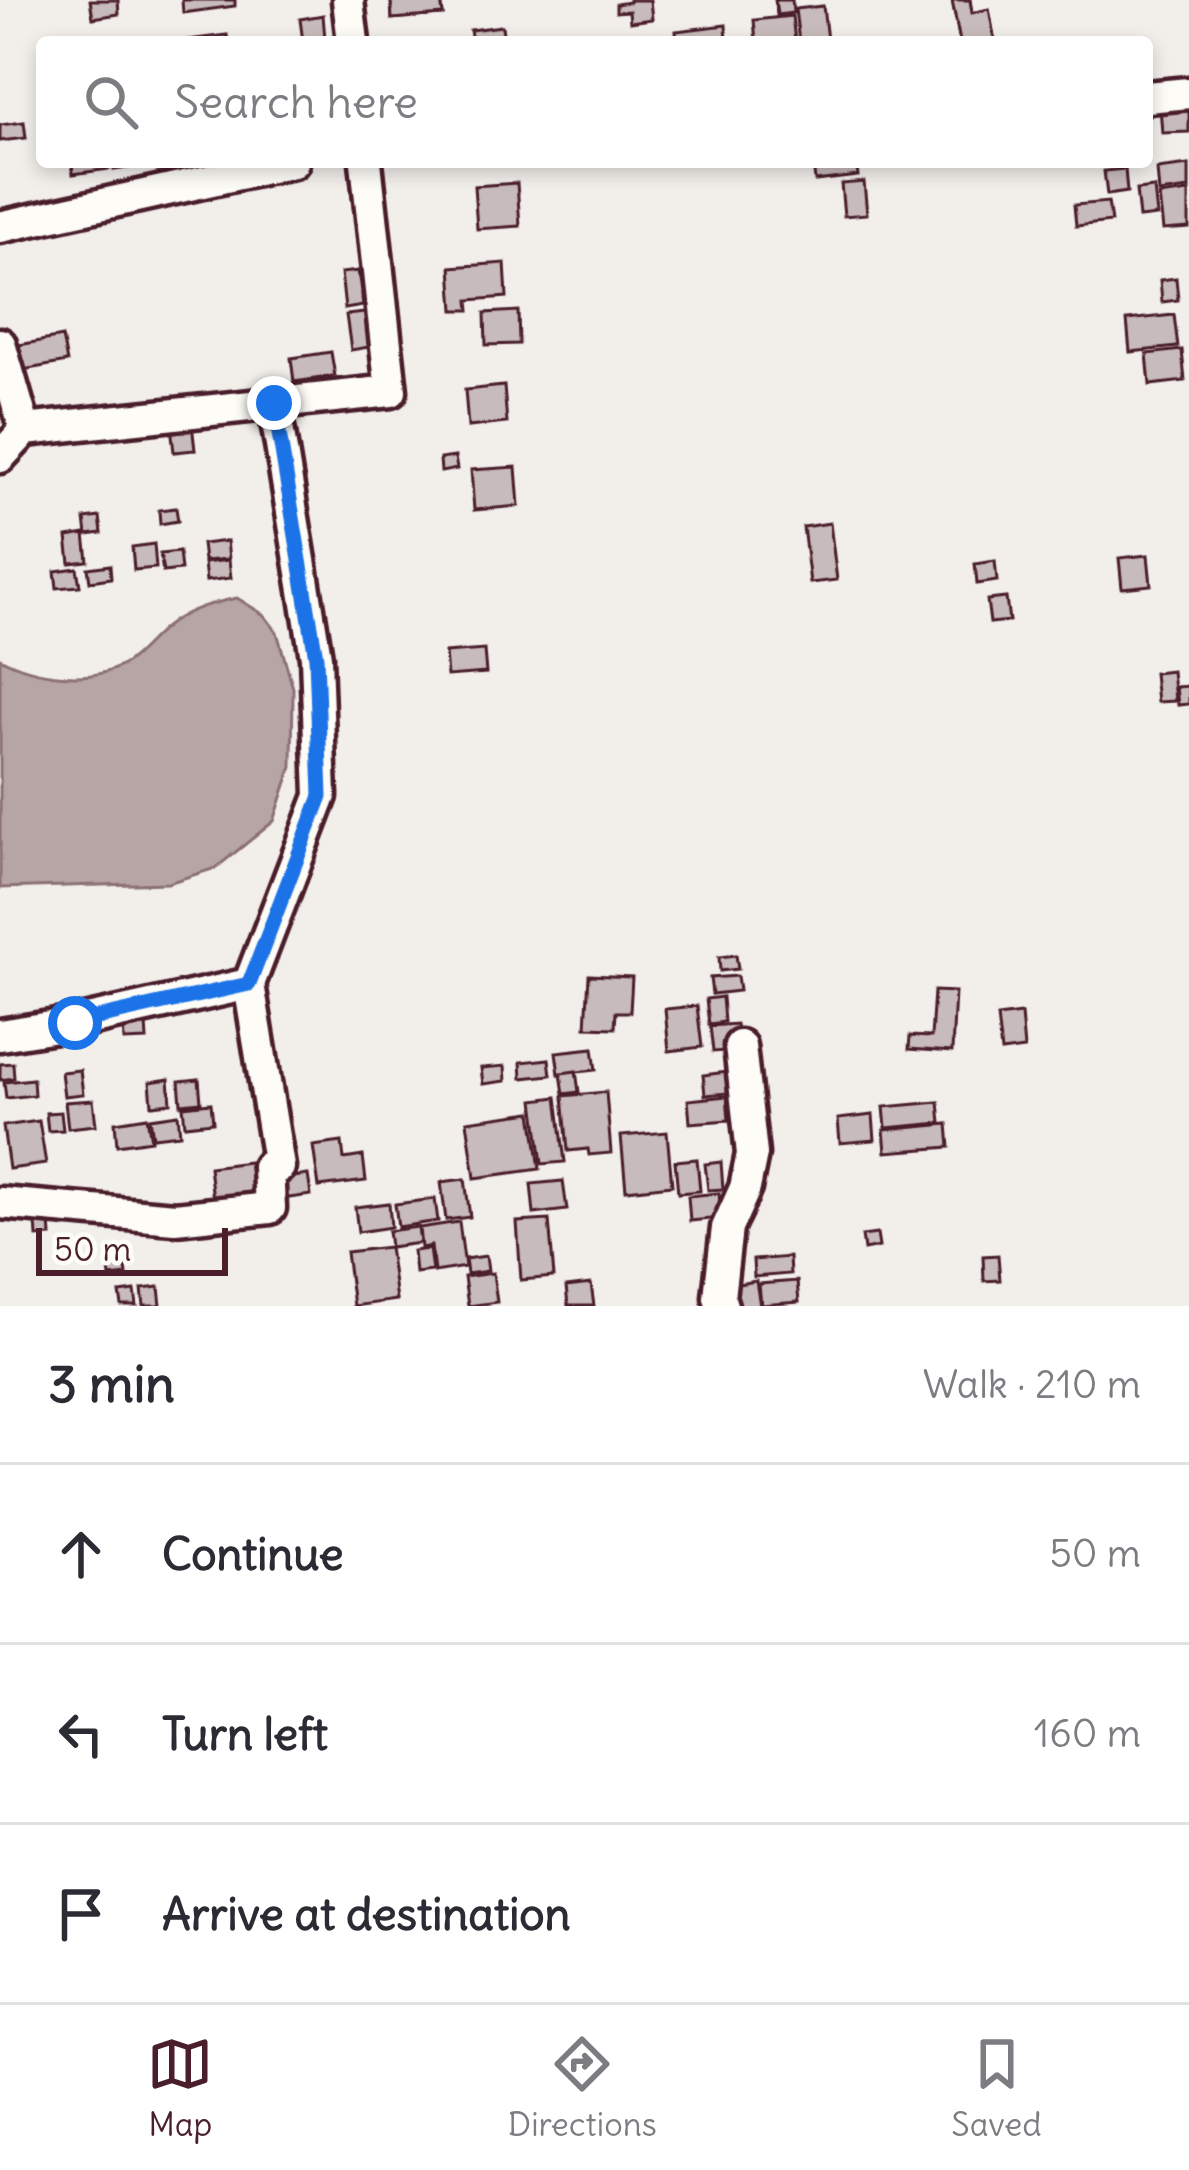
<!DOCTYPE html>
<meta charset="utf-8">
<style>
:root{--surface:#fff;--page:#f7f7f7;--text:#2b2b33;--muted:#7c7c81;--line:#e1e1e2;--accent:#4a1f2b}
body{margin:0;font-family:Delius,sans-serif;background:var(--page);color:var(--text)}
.scale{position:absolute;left:36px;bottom:30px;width:192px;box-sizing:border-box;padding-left:12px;border:6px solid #4a1f2b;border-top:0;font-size:33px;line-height:42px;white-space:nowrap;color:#4a1f2b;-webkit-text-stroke:9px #fdfcf7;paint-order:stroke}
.stop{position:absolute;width:36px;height:36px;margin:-27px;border:9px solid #1a73e8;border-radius:50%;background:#fff}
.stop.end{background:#1a73e8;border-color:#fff;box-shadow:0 3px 12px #0008}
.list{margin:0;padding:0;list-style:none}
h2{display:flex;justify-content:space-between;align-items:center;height:156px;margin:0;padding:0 48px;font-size:51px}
h2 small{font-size:39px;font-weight:400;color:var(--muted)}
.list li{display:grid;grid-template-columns:78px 1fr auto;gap:36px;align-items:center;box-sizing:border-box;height:180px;padding:0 48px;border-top:3px solid var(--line)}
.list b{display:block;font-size:45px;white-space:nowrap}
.list em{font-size:39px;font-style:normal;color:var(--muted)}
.icon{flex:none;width:66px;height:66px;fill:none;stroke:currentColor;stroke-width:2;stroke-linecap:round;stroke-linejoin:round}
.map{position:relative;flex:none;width:1189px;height:1306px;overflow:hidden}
.search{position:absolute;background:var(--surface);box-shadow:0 6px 18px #0003;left:36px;right:36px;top:36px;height:132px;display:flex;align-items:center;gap:30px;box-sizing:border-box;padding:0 42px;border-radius:12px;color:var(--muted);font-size:45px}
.sheet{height:696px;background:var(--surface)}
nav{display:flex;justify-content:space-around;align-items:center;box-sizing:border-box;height:168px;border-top:3px solid var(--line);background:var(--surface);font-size:33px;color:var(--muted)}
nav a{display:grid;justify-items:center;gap:6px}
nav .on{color:var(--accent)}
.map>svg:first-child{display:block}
.water{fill:#b7a5a6;stroke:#8b6f75;stroke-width:3}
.building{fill:#c8bbbb;stroke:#4a1f2b;stroke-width:3}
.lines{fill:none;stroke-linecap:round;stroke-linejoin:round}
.minor-casing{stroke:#4a1f2b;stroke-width:39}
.minor{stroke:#fdfcf7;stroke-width:30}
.route{stroke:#1a73e8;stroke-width:15}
</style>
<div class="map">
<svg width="1189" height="1306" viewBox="0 0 1189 1306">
<rect width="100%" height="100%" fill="#f2efeb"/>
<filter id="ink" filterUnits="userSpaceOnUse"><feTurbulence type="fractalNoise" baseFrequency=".00833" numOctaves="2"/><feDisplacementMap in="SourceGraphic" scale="24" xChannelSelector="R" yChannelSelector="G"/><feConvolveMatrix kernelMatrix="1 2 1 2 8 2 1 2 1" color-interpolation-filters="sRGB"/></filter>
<g filter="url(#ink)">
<path class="water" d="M237 598 264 615 277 632 293 688 292 767 274 821 216 868 168 883 0 888V658C33 676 92 685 126 663 141 653 153 636 168 625 188 609 213 603 237 598Z"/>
<g class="building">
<path d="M90 0H118L119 14 93 18Z"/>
<path d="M182 0H235V6L183 13Z"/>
<path d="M391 0H441L443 15 392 19Z"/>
<path d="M391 0H441L443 15 392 19Z"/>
<path d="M629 0H650L652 19 630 22 629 11 616 12V4L629 2Z"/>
<path d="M775 0H792L793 13 777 15Z"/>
<path d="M952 0H970L972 13 989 9 995 42H960Z"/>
<path d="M952 0H970L972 13 989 9 995 42H960Z"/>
<path d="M823 6 827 40 799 42 795 9Z"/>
<path d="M323 15 325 39 303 42 300 19Z"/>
<path d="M792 16 795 41 756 42 754 20Z"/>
<path d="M726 25 727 42H677L676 31Z"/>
<path d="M502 26 504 42H472L470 30Z"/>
<path d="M227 35 228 42H179V41Z"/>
<path d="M1189 105V132L1162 133 1160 107Z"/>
<path d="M24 122 26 138 0 141V125Z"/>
<path d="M72 162H108L109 169 73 174Z"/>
<path d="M113 162H153L154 164 114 170Z"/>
<path d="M813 162H856L858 176 815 181Z"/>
<path d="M1189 165V189L1159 193 1157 169Z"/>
<path d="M1125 169 1127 192 1107 195 1104 171Z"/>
<path d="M864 182 867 214 844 216 841 184Z"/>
<path d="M517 183 520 226 477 229 474 186Z"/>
<path d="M1154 188 1157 216 1139 218 1136 190Z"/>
<path d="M1189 192V228L1163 230 1159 196Z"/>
<path d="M1108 202 1111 222 1076 226 1074 205Z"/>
<path d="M505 263 507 297 469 300 470 310H454L451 267Z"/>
<path d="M358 271 363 306 345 309 341 273Z"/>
<path d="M1176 278 1178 300 1162 302 1160 280Z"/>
<path d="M518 311 519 344 486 345 485 313Z"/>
<path d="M365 313 369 347 351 350 346 315Z"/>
<path d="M1174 315 1178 347 1130 352 1127 320Z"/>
<path d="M62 337 67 362 23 370 19 345Z"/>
<path d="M1182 350 1185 381 1150 385 1147 354Z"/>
<path d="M331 352 335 376 294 382 291 358Z"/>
<path d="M504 386 507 423 468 427 465 390Z"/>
<path d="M192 424 195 450 174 452 171 426Z"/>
<path d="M455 457 457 469 441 472 440 459Z"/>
<path d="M516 467 519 506 474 510 471 470Z"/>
<path d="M176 508 178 521 160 524 159 510Z"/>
<path d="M100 517 102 533 87 535 85 519Z"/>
<path d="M830 523 837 580 810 583 803 527Z"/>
<path d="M85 534 88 561 70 563 67 537Z"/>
<path d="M227 541 229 559 204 561 202 544Z"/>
<path d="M154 544 156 568 134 570 132 547Z"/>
<path d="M179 552 181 570 163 572 160 554Z"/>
<path d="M1148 555 1151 585 1122 588 1119 558Z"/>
<path d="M229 560 231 578 206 581 204 563Z"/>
<path d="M995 561 997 581 977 584 975 564Z"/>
<path d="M110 565 111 578 90 581 88 568Z"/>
<path d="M77 568 80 586 57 588 55 571Z"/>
<path d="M1006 598 1009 621 990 623 987 600Z"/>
<path d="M484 650 486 673 447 676 445 653Z"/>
<path d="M1172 671 1175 701 1157 702 1154 673Z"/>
<path d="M1189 686V704L1178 705 1176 687Z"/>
<path d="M736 955 738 969 720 971 719 957Z"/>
<path d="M589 975 632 977 630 1012H616L615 1028 586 1027Z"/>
<path d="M737 976 739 991 712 994 710 978Z"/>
<path d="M934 991 955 992 952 1052 909 1049 910 1036 931 1037Z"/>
<path d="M722 997 724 1022 709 1024 706 999Z"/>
<path d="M697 1006 702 1047 669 1051 665 1009Z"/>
<path d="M1021 1014 1024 1049 1001 1052 997 1017Z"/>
<path d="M146 1023 147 1040 124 1041 123 1025Z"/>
<path d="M736 1024 739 1050 713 1052 710 1026Z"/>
<path d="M593 1048 596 1070 559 1074 556 1052Z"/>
<path d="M549 1059 551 1075 522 1078 521 1062Z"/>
<path d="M13 1063 14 1078 0 1080V1064Z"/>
<path d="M505 1066 506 1081 483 1084 481 1068Z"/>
<path d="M80 1070 83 1094 64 1096 61 1072Z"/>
<path d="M576 1071 579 1092 564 1094 561 1073Z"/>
<path d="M727 1072 729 1093 705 1095 703 1075Z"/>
<path d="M33 1079 34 1095 6 1098 4 1082Z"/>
<path d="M169 1079 171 1103 152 1105 150 1082Z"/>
<path d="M199 1079 201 1102 181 1104 179 1081Z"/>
<path d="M606 1092 611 1153 589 1155 588 1149 568 1151 563 1096Z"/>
<path d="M727 1096 729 1120 690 1123 688 1100Z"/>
<path d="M557 1097 565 1162 542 1164 534 1100Z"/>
<path d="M93 1100 96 1125 68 1128 65 1102Z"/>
<path d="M939 1102 941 1123 886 1128 884 1107Z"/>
<path d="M211 1103 213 1122 185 1125 183 1106Z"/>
<path d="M61 1112 63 1130 48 1131 46 1113Z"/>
<path d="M532 1112 540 1169 475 1178 467 1121Z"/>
<path d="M178 1114 180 1134 153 1137 150 1118Z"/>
<path d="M873 1115 875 1140 840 1143 838 1119Z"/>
<path d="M147 1117 151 1140 117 1145 115 1122Z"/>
<path d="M39 1121 46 1164 9 1169 3 1126Z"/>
<path d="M948 1124 950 1147 886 1152 884 1130Z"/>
<path d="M667 1132 672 1185 626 1190 621 1136Z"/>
<path d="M342 1142 344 1159 363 1156 366 1181 319 1187 313 1146Z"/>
<path d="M697 1159 700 1191 678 1193 675 1161Z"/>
<path d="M249 1162 255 1202 214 1207 209 1167Z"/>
<path d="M721 1162 723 1189 708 1190 705 1164Z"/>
<path d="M308 1175 311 1195 282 1199 279 1179Z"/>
<path d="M465 1179 470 1217 446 1220 441 1182Z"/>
<path d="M563 1181 567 1210 534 1214 531 1184Z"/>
<path d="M719 1193 721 1218 690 1221 688 1196Z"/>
<path d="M435 1199 438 1221 398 1227 395 1204Z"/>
<path d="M389 1203 391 1227 358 1232 355 1207Z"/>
<path d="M549 1220 554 1277 521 1280 517 1222Z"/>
<path d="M50 1221 51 1236 37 1237 36 1222Z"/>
<path d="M459 1222 465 1267 434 1272 431 1246 421 1248 419 1228Z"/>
<path d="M418 1227 420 1243 390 1247 388 1231Z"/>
<path d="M877 1234 879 1247 864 1250 862 1236Z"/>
<path d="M389 1247 396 1300 353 1306 346 1252Z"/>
<path d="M429 1249 432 1271 415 1273 413 1251Z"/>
<path d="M998 1255 1000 1280 984 1281 983 1256Z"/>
<path d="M486 1256 488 1271 467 1274 465 1259Z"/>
<path d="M789 1257 790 1274 754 1277 753 1260Z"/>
<path d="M125 1258 127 1275 110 1277 108 1260Z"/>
<path d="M493 1273 497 1302 468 1306 464 1277Z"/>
<path d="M756 1281 760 1306H735L732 1285Z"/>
<path d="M797 1281 799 1302 761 1305 759 1284Z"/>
<path d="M591 1284 594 1306H568L566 1287Z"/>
<path d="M159 1287 161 1306H144L142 1289Z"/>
<path d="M135 1291 137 1306H122L120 1293Z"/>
</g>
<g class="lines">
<g class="minor-casing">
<g id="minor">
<path d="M348 0 353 42"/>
<path d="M1147 97 1189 93"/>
<path d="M0 227 293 162"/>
<path d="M0 344 25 430 0 457"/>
<path d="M25 430 391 391 366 162"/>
<path d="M0 1035 75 1023 249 984 321 796 316 657 274 403"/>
<path d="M0 1203 175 1218 270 1208 268 1167H279L249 984"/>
<path d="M722 1306 719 1297 727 1228 745 1188 752 1154 740 1046"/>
</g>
</g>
<use href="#minor" class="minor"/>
</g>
</g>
<g class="lines" filter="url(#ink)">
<path class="route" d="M75 1023 249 984 321 796 316 657 274 403"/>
</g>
</svg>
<div class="scale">50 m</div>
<div class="stop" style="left:75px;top:1023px"></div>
<div class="stop end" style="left:274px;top:403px"></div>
<div class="search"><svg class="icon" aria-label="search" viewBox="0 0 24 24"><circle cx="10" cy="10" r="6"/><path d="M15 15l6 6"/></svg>Search here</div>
</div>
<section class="sheet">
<h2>3 min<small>Walk · 210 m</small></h2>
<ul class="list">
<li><svg class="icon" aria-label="ahead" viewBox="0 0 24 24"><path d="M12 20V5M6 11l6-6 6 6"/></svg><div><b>Continue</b></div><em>50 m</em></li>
<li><svg class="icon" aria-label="left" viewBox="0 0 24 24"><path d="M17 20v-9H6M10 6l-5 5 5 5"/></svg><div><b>Turn left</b></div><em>160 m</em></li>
<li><svg class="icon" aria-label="arrive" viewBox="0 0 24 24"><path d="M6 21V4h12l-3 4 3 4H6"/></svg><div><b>Arrive at destination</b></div></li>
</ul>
</section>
<nav>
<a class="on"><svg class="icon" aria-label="map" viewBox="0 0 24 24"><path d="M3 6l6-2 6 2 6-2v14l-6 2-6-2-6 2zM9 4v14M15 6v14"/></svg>Map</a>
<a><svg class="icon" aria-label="directions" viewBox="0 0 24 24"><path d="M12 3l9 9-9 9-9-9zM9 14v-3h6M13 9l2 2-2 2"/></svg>Directions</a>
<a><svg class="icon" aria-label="saved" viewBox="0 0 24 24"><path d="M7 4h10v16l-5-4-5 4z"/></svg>Saved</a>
</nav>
